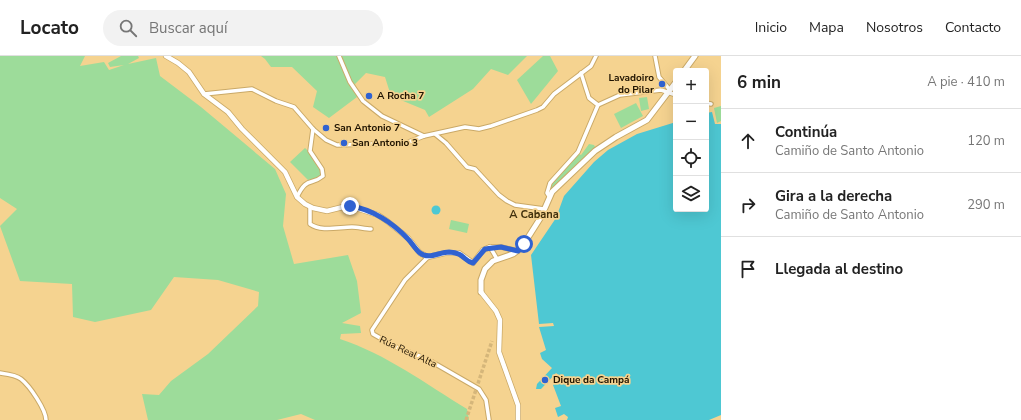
<!DOCTYPE html>
<html lang="es">
<meta charset="utf-8">
<style>
:root{--surface:#fff;--page:#f2f2f2;--text:#222;--muted:#767676;--line:#e0e0e0}
body{margin:0;font-family:"Nunito Sans",sans-serif;background:var(--page);color:var(--text)}
.controls{position:absolute;right:12px;top:12px;display:grid;overflow:hidden;border-radius:4px;box-shadow:0 4px 16px #0002}
.controls button{width:36px;height:36px;display:grid;place-items:center;padding:0;border:0;border-bottom:1px solid var(--line);background:var(--surface);color:var(--text);font:20px sans-serif}
.stop{position:absolute;width:12px;height:12px;margin:-9px;border:3px solid #3062d1;border-radius:50%;background:#fff}
.stop.end{background:#3062d1;border-color:#fff;box-shadow:0 1px 4px #0008}
.list{margin:0;padding:0;list-style:none}
h2{display:flex;justify-content:space-between;align-items:center;height:52px;margin:0;padding:0 16px;font-size:17px}
h2 small{font-size:13px;font-weight:400;color:var(--muted)}
.list li{display:grid;grid-template-columns:26px 1fr auto;gap:12px;align-items:center;box-sizing:border-box;height:64px;padding:0 16px;border-top:1px solid var(--line)}
.list b{display:block;font-size:15px;white-space:nowrap}
.list p{margin:0;font-size:13px;white-space:nowrap;color:var(--muted)}
.list em{font-size:13px;font-style:normal;color:var(--muted)}
.icon{flex:none;width:22px;height:22px;fill:none;stroke:currentColor;stroke-width:2;stroke-linecap:round;stroke-linejoin:round}
.map{position:relative;flex:none;width:721px;height:364px;overflow:hidden}
header{display:flex;align-items:center;gap:24px;box-sizing:border-box;height:56px;padding:0 20px;background:var(--surface);border-bottom:1px solid var(--line)}
header strong{font-size:19px}
nav{display:flex;gap:22px;margin-inline-start:auto;font-size:14px}
.search{width:280px;height:36px;background:var(--page);display:flex;align-items:center;gap:10px;box-sizing:border-box;padding:0 14px;border-radius:22px;color:var(--muted);font-size:15px}
main{display:flex}
aside{flex:1;background:var(--surface)}
.map>svg:first-child{display:block}
.green{fill:#9ddc9a}
.water{fill:#4ec8d3}
.lines{fill:none;stroke-linecap:round;stroke-linejoin:round}
.minor-tunnel{stroke:#d5b67a;stroke-width:3.5;stroke-dasharray:3.5 2;stroke-linecap:butt}
.minor-casing{stroke:#caa967;stroke-width:5.5}
.tertiary-casing{stroke:#caa967;stroke-width:6}
.secondary-casing{stroke:#caa967;stroke-width:7}
.minor{stroke:#fff;stroke-width:3.5}
.tertiary{stroke:#fff;stroke-width:4.5}
.secondary{stroke:#fff;stroke-width:5}
.route{stroke:#3062d1;stroke-width:5}
.poi-dot{fill:#3062d1;stroke:#f5d390;stroke-width:1.5}
.labels{text-anchor:middle;dominant-baseline:central;stroke-width:3.5;stroke-linejoin:round;paint-order:stroke}
.poi-label{font-size:10px;font-weight:bold;fill:#1f1300;stroke:#f5d390;text-anchor:start}
.street-label{font-size:10px;fill:#1f1300;stroke:#f5d390}
.neighbourhood-label{font-size:11px;font-weight:bold;fill:#42310d;stroke:#f5d390}
</style>
<header>
<strong>Locato</strong>
<div class="search"><svg class="icon" aria-label="search" viewBox="0 0 24 24"><circle cx="10" cy="10" r="6"/><path d="M15 15l6 6"/></svg>Buscar aquí</div>
<nav><a>Inicio</a><a>Mapa</a><a>Nosotros</a><a>Contacto</a></nav>
</header>
<main>
<div class="map">
<svg width="721" height="364" viewBox="0 0 721 364">
<rect width="100%" height="100%" fill="#f5d390"/>
<g class="green">
<path d="M0 0H85L80 10 104 6 109 14 124 9 110 11 108 7 121 0H138L139 2 128 8 156 2 160 20 201 51 275 113 286 138 283 170 294 208 348 199 357 225 361 257 342 267 360 270 361 277 341 278 340 283C386 298 426 328 467 353L469 364H315L301 358 277 364H148L142 338 159 339 171 325 208 298 258 250 259 236 218 224 174 221 151 254 95 266 73 261 72 228 20 225 0 170 17 153 0 142Z"/>
<path d="M261 0H527L508 19 491 13 473 33 429 61 425 54 391 40 385 21 366 17 355 28 357 41 329 62 313 51 317 35 292 11H271L265 3Z"/>
<path d="M543 0H550L558 15 531 48 517 24Z"/>
<path d="M647 41 649 53 641 55 639 42Z"/>
<path d="M636 47 643 60 621 72 614 58Z"/>
<path d="M721 50V65L717 67 714 52Z"/>
<path d="M589 88 594 89 596 93 549 136 551 128 579 98 581 99Z"/>
<path d="M305 92C312 98 324 112 320 122L308 124 290 106Z"/>
<path d="M451 164 469 168 467 177 449 173Z"/>
</g>
<g class="water">
<path d="M712 56 715 68H721V359L709 364H567L568 361 564 358 558 361 555 352 561 350 553 329 560 320 556 317 541 333H536L537 328 552 312 542 303 540 297 546 294 539 271 554 270 553 267 539 268 531 199 556 162 564 140 594 106 608 94 637 78 676 66V153H706V57Z"/>
<circle cx="436" cy="154" r="4.5"/>
</g>
<g class="lines">
<path class="minor-tunnel" d="M466 364 492 285"/>
<g class="minor-casing">
<g id="minor">
<path d="M339 0 350 26 363 45 382 60 424 80 465 71 479 73 491 70 537 54 543 51 554 38 591 10 596 0"/>
<path d="M655 0 659 21 670 34"/>
<path d="M581 17 589 42 598 49"/>
<path d="M204 38 252 33 276 45 294 51 313 73 326 84 337 89 406 87 424 80"/>
<path d="M706 47 711 48"/>
<path d="M435 78 446 87 467 111 475 113 499 139 507 145 515 149 544 153"/>
<path d="M549 140 547 137 550 127 578 96 598 49 620 39 661 34 676 39"/>
<path d="M297 141C307 120 311 130 323 120L322 113 310 95 313 73"/>
<path d="M310 151V168C321 176 339 171 352 171 358 171 365 173 371 173"/>
<path d="M428 201 405 224 372 274 373 278 396 291 427 303 479 333 486 344 489 364"/>
<path d="M497 203 490 191H501L518 195"/>
<path d="M0 317C7 318 16 319 21 323 30 330 46 354 46 364"/>
</g>
</g>
<g class="tertiary-casing">
<g id="tertiary">
<path d="M166 0 178 7 189 16 204 38 228 56 242 73 285 116 297 141 305 148 313 152 327 155 343 151 356 152 378 159 387 165 408 182 420 197 428 201 445 197H459L473 207 483 194 490 191"/>
<path d="M481 236 496 255 500 264 499 296 518 349V364"/>
</g>
</g>
<g class="secondary-casing">
<g id="secondary">
<path d="M684 15 695 0"/>
<path d="M481 236V224L485 213 493 205 513 198 522 191 541 161 552 136 595 95 616 81 647 64 676 26"/>
</g>
</g>
<use href="#minor" class="minor"/>
<use href="#tertiary" class="tertiary"/>
<use href="#secondary" class="secondary"/>
</g>
<g class="lines">
<path class="route" d="M350 150C372 153 393 167 408 183 412 187 415 193 420 197 429 204 439 196 449 196 465 197 463 205 473 207L485 193 501 191 518 195 524 188"/>
</g>
<g class="poi-dot">
<circle cx="662" cy="28" r="4"/>
<circle cx="369" cy="40" r="4"/>
<circle cx="326" cy="72" r="4"/>
<circle cx="344" cy="87" r="4"/>
<circle cx="545" cy="324" r="4"/>
</g>
<g class="labels">
<g class="poi-label">
<text x="654" y="22" text-anchor="end">Lavadoiro<tspan x="654" dy="12">do Pilar</tspan></text>
<text x="377" y="40">A Rocha 7</text>
<text x="334" y="72">San Antonio 7</text>
<text x="352" y="87">San Antonio 3</text>
<text x="553" y="324">Dique da Campá</text>
</g>
<g class="street-label">
<text transform="translate(408 296) rotate(25)">Rúa Real Alta</text>
</g>
<g class="neighbourhood-label">
<text x="534" y="158">A Cabana</text>
</g>
</g>
</svg>
<div class="controls">
<button>+</button>
<button>−</button>
<button><svg class="icon" aria-label="locate" viewBox="0 0 24 24"><circle cx="12" cy="12" r="6"/><path d="M12 2v4M12 18v4M2 12h4M18 12h4"/></svg></button>
<button><svg class="icon" aria-label="layers" viewBox="0 0 24 24"><path d="M12 4l9 5-9 5-9-5zM3 14l9 5 9-5"/></svg></button>
</div>
<div class="stop" style="left:524px;top:188px"></div>
<div class="stop end" style="left:350px;top:150px"></div>
</div>
<aside>
<h2>6 min<small>A pie · 410 m</small></h2>
<ul class="list">
<li><svg class="icon" aria-label="ahead" viewBox="0 0 24 24"><path d="M12 20V5M6 11l6-6 6 6"/></svg><div><b>Continúa</b><p>Camiño de Santo Antonio</p></div><em>120 m</em></li>
<li><svg class="icon" aria-label="right" viewBox="0 0 24 24"><path d="M7 20v-9h11M14 6l5 5-5 5"/></svg><div><b>Gira a la derecha</b><p>Camiño de Santo Antonio</p></div><em>290 m</em></li>
<li><svg class="icon" aria-label="arrive" viewBox="0 0 24 24"><path d="M6 21V4h12l-3 4 3 4H6"/></svg><div><b>Llegada al destino</b></div></li>
</ul>
</aside>
</main>
